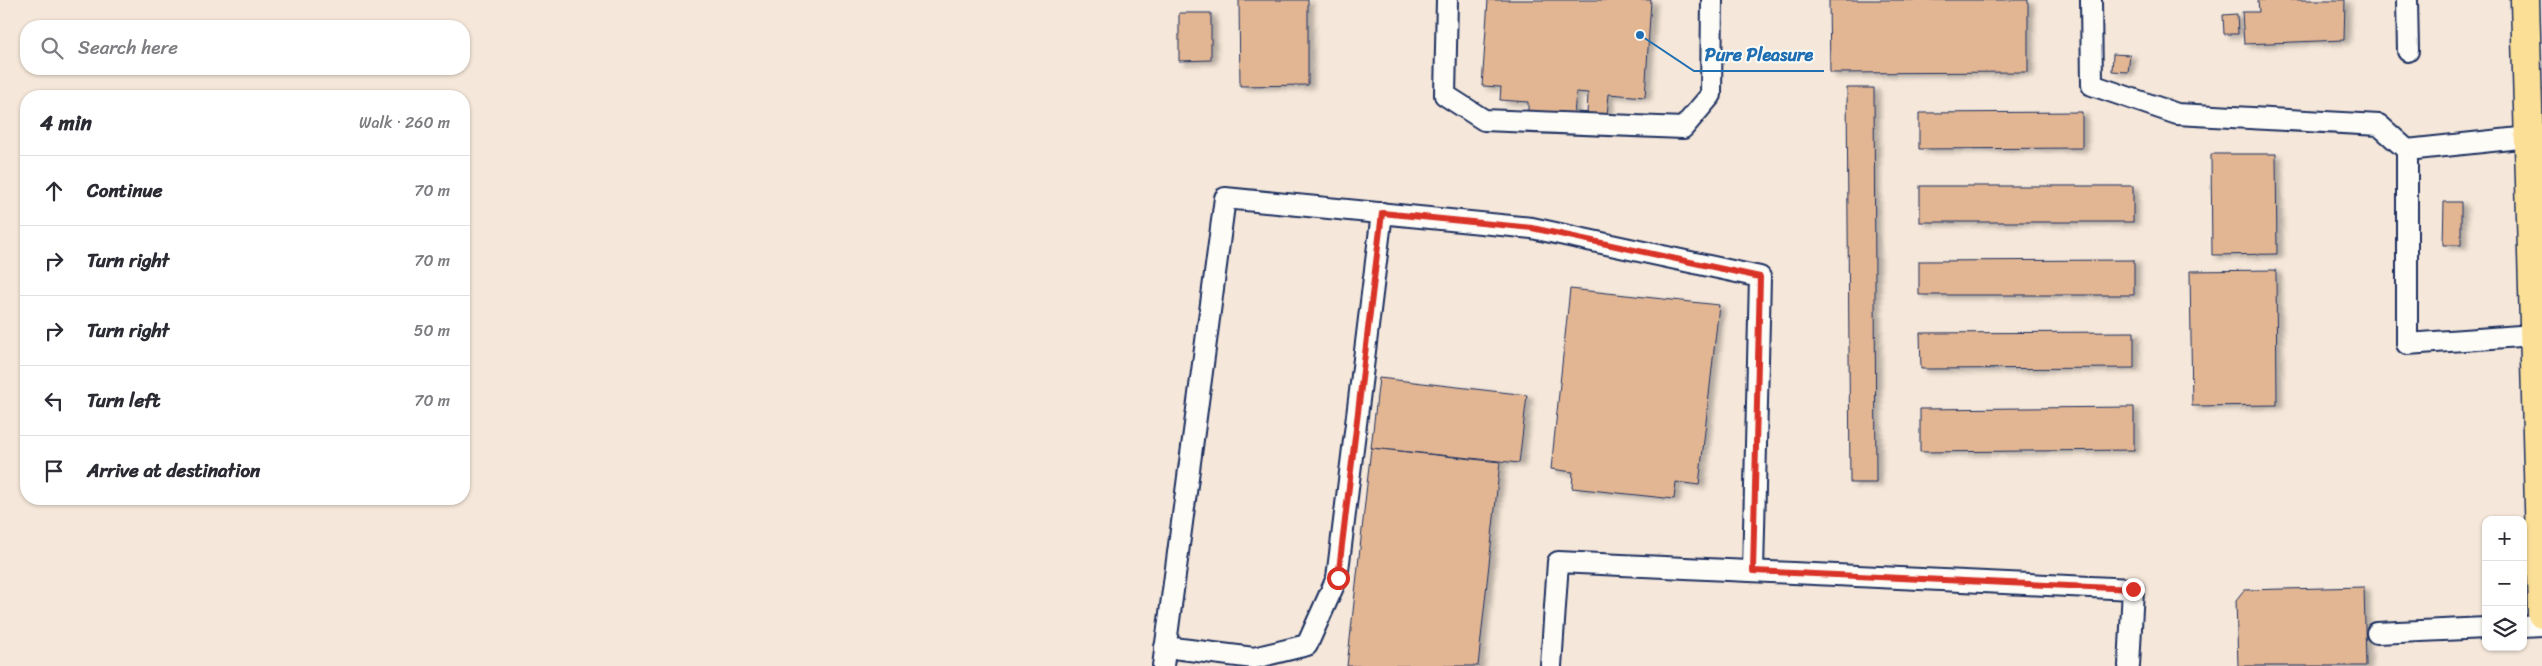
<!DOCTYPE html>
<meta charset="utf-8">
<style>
:root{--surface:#fff;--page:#f2f2f3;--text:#2b2b33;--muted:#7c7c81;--line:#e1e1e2}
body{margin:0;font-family:Sriracha,sans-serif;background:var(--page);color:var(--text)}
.controls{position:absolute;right:15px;bottom:15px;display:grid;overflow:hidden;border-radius:10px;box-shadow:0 1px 4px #0004}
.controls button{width:45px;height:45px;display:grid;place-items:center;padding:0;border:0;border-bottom:1px solid var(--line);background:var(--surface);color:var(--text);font:25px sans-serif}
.stop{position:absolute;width:15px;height:15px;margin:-11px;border:4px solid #d93025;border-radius:50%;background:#fff}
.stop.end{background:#d93025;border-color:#fff;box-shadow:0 1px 5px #0008}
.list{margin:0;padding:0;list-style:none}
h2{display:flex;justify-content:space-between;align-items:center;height:65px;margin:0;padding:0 20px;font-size:21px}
h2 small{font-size:16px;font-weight:400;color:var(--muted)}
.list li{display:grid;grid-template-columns:32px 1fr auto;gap:15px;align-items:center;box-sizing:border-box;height:70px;padding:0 20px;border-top:1px solid var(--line)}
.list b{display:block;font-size:19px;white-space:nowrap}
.list em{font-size:16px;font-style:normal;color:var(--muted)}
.icon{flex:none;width:28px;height:28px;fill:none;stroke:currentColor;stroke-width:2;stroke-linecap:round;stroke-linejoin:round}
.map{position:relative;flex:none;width:2542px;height:666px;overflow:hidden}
.search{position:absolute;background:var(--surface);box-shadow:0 1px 4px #0004;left:20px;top:20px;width:450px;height:55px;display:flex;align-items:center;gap:12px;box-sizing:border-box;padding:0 18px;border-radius:20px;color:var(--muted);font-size:19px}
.panel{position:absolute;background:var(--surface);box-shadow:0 1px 4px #0004;left:20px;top:90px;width:450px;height:415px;border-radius:20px}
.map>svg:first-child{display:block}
.building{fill:#e3b693;stroke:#1b2f5e;filter:url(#shadow)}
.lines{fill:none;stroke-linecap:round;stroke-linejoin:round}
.service-casing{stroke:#1b2f5e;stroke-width:24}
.primary-casing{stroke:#1b2f5e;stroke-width:31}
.service{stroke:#fdfcf7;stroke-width:20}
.primary{stroke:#fbdf96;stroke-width:28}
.route{stroke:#d93025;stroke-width:6}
.leader{fill:none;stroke:#1f6fb2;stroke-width:2}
.callout-dot{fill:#1f6fb2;stroke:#fdfcf7;stroke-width:2}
.callout-label{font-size:18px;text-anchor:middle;font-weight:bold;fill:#1f6fb2;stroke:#fdfcf7;stroke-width:4;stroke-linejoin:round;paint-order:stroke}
</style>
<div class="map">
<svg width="2542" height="666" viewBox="0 0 2542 666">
<defs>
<filter id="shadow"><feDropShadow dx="5.5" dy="3" stdDeviation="2.5" flood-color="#0004"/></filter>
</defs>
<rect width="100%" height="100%" fill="#f5e7d9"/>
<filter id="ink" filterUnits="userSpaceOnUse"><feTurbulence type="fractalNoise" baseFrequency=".02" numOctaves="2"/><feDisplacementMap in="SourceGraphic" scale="10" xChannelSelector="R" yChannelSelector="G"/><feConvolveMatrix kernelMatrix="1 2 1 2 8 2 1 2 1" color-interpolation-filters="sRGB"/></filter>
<g filter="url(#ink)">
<g class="building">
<path d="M1239 0H1308V85L1240 86Z"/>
<path d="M1488 0H1651L1645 97 1609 94 1607 115 1587 114 1588 93 1576 92 1574 115 1528 112V102L1500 100 1501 87 1482 86Z"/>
<path d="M1829 0H2028V72L1830 73Z"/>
<path d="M2258 0H2345L2344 40 2244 44 2242 12H2259Z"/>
<path d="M1179 13H1211V60L1179 61Z"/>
<path d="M2237 14 2238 34H2224L2223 15Z"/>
<path d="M2113 54 2130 55 2128 72 2112 71Z"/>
<path d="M1847 88H1874L1876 483H1850Z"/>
<path d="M2082 112V148L1919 149V113Z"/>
<path d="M2211 154H2276L2277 254 2212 255Z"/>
<rect x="1920" y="186" width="213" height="36"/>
<path d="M2444 202H2461V245H2443Z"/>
<path d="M2134 260V295H1919V261Z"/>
<path d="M2276 270 2277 405 2192 406 2190 271Z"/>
<path d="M1570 289 1719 305 1699 485 1676 482 1674 499 1572 488 1573 472 1551 469Z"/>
<path d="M2134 332V368L1921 369 1920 333Z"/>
<path d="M1379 378 1527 395 1519 463 1371 448Z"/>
<path d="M2134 407V450L1920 452V409Z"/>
<path d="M1371 448 1500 462 1478 666H1347Z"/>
<path d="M2364 587 2366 666H2238L2236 600 2244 590Z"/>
</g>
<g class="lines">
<g class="service-casing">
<g id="service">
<path d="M1447 0 1445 95 1484 120 1683 128 1711 95 1712 0"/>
<path d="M2091 0 2092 85 2177 114 2379 125 2407 150"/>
<path d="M2407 0 2408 51"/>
<path d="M2529 137 2407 150V344L2534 335"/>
<path d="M2523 626 2542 625"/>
<path d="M2377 633 2486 628"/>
<path d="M1165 647 1254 658 1307 645 1337 578 1382 213"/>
<path d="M1163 666 1225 198 1532 228 1760 277 1753 571"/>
<path d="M1551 666 1558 562 2133 589 2129 666"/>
</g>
</g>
<g class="primary-casing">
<path id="primary" d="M2525 0 2542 614"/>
</g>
<use href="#service" class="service"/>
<use href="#primary" class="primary"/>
</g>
</g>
<g class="lines" filter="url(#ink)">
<path class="route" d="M1338 578 1382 213 1532 228 1760 277 1753 571 2133 589"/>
</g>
<path class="leader" d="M1640 35L1694 71H1824"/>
<circle class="callout-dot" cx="1640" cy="35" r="5"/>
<g class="callout-label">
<text x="1759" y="61">Pure Pleasure</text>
</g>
</svg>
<div class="controls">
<button>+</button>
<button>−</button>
<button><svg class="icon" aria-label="layers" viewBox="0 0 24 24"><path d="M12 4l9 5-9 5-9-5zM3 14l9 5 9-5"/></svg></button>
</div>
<div class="stop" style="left:1338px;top:578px"></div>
<div class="stop end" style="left:2133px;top:589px"></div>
<div class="search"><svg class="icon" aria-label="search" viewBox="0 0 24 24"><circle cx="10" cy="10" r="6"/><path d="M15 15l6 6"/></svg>Search here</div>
<section class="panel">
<h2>4 min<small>Walk · 260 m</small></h2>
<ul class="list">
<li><svg class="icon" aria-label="ahead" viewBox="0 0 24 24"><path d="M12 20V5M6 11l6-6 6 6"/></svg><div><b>Continue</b></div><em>70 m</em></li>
<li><svg class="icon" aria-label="right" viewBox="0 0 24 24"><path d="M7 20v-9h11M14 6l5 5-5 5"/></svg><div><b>Turn right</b></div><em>70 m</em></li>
<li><svg class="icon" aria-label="right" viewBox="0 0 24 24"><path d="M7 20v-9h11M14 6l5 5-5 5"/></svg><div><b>Turn right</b></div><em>50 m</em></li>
<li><svg class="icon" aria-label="left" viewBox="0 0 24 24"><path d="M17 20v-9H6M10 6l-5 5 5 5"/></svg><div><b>Turn left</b></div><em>70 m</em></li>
<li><svg class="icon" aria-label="arrive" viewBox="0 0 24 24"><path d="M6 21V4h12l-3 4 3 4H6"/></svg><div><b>Arrive at destination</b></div></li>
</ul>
</section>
</div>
